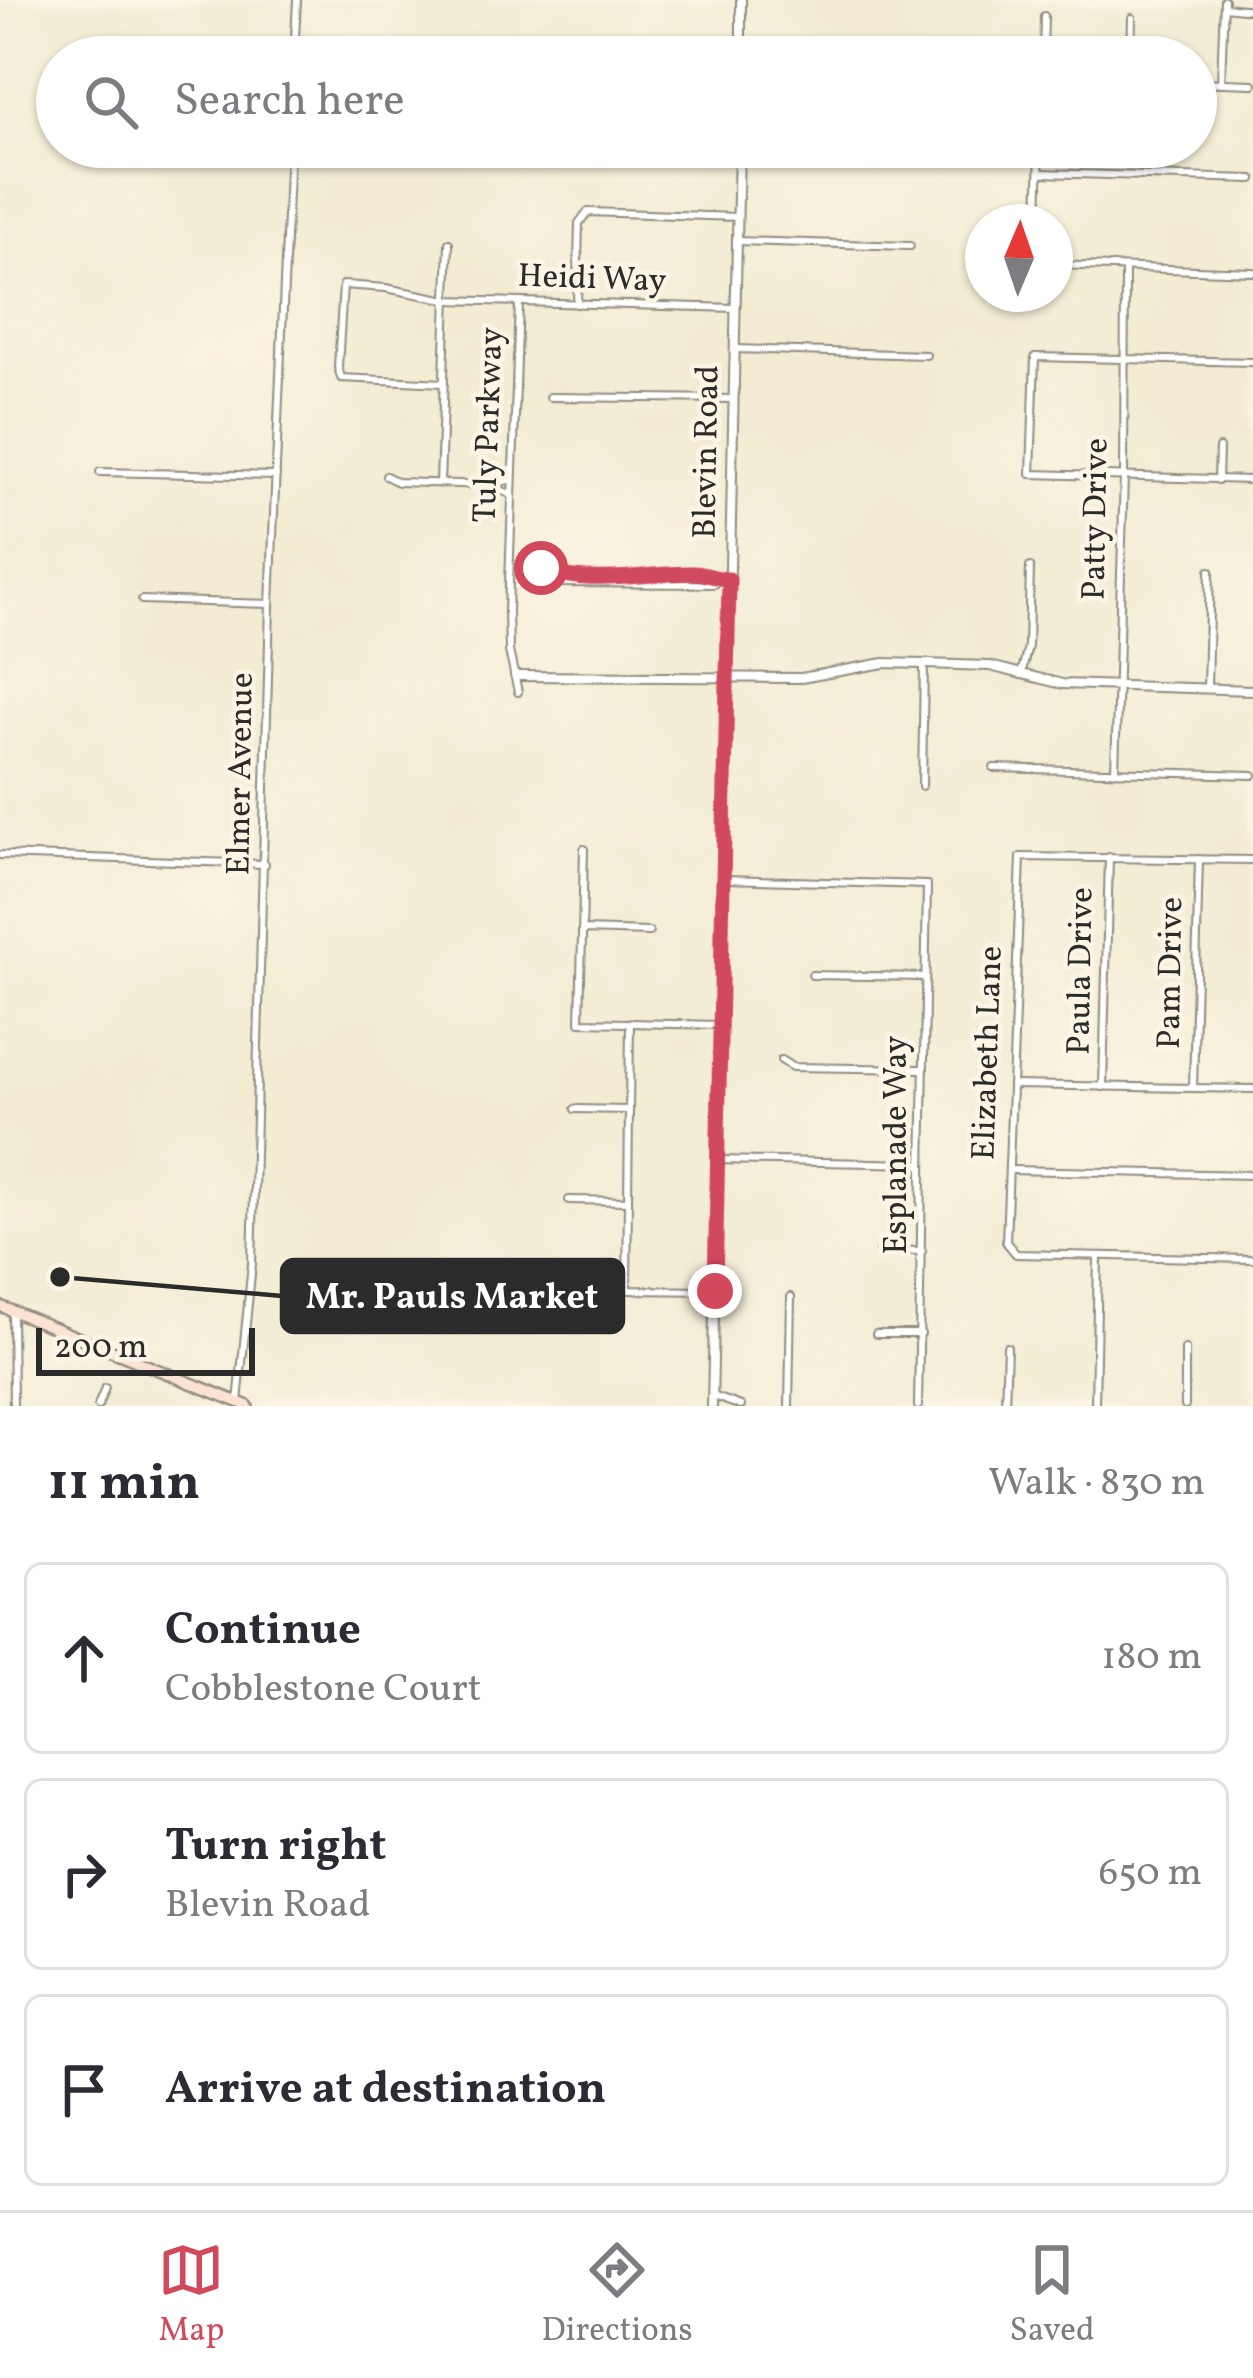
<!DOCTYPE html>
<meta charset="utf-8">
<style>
:root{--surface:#fff;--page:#f7f7f7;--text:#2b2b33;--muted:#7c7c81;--line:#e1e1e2;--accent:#d1495b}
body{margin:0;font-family:Vollkorn,serif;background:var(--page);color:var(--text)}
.compass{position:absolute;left:965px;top:204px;width:108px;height:108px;border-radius:50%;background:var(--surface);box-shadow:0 3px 9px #0004;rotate:2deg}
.scale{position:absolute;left:36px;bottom:30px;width:219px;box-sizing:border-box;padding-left:12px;border:6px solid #2b2b2b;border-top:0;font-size:33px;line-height:42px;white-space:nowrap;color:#2b2b2b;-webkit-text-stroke:9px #fcf5e5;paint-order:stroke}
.stop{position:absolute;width:36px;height:36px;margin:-27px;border:9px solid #d1495b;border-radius:50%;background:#fff}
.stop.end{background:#d1495b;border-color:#fff;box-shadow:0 3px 12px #0008}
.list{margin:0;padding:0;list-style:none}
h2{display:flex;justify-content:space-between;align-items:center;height:156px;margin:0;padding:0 48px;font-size:51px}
h2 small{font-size:39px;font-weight:400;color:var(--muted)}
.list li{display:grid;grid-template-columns:78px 1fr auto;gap:36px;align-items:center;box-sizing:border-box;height:192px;margin:0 24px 24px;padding:0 24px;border:3px solid var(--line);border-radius:18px}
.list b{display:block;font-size:45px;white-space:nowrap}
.list p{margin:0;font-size:39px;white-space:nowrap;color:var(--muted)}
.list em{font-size:39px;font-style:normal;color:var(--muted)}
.icon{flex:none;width:66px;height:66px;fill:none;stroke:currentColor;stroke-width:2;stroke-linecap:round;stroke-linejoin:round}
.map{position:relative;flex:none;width:1253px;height:1406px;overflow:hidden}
.search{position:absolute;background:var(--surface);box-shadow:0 3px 9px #0004;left:36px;right:36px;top:36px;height:132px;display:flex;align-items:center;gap:30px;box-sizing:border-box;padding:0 42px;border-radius:66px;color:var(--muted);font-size:45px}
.sheet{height:804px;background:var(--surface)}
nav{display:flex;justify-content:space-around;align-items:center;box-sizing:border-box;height:168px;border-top:3px solid var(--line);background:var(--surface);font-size:33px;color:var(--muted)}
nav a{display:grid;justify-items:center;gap:6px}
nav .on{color:var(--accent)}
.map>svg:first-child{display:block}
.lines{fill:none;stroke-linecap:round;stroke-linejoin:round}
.minor-casing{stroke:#8f8c7f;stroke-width:10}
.tertiary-casing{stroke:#8f8c7f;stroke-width:12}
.secondary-casing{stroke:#8f8c7f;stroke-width:14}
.minor{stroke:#fff;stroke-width:6}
.tertiary{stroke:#fff;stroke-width:8}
.secondary{stroke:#fee3d2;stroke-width:9}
.route{stroke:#d1495b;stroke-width:15}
.labels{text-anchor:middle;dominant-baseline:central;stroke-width:9;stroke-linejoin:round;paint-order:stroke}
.street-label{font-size:33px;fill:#2b2b2b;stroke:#fcf5e5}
.leader{fill:none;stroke:#2b2b2b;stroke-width:4.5}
.callout-dot{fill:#2b2b2b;stroke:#fcf5e5;stroke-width:4.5}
.callout{fill:#2b2b2b;stroke:#2b2b2b;stroke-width:4.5}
.callout-label{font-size:36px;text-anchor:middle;font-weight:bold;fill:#fff}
</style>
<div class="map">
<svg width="1253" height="1406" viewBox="0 0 1253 1406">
<rect width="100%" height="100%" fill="#fcf5e5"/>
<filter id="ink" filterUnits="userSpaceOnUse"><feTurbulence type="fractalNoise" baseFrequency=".00833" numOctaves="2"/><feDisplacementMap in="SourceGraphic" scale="24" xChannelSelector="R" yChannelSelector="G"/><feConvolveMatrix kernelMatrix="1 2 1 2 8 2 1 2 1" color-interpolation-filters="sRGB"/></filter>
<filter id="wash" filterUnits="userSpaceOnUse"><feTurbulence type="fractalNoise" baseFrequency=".004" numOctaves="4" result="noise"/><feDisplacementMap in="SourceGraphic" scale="48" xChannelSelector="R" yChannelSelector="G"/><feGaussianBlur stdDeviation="2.7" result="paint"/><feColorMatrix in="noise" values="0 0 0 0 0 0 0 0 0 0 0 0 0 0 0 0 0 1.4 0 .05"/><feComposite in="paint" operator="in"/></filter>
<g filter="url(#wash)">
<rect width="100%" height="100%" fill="#f3ecd3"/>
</g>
<g filter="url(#ink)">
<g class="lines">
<g class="minor-casing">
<g id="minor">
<path d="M1224 7 1253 10"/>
<path d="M294 57 297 0"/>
<path d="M1043 57 1044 16"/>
<path d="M1131 57 1132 18"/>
<path d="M1196 82 1253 84"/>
<path d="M1221 83 1224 0"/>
<path d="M1040 173 1253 179"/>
<path d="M1038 222 1040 147"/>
<path d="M737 241 910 246"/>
<path d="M1055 265 1253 272"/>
<path d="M577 304 579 223 588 212 737 217"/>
<path d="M735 349 926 355"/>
<path d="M1253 362 1035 357 1031 474 1253 480"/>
<path d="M444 383 341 378 338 367 343 285 386 288 447 300 736 308"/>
<path d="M550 397 734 399"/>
<path d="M100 472 276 476"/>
<path d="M386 476 398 482 489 485 512 479"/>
<path d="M1218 480 1219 448"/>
<path d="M440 483 449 243"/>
<path d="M489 485 512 495"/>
<circle cx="541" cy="579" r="11"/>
<path d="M552 576C575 576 598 579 621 578 650 578 694 563 718 579"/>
<path d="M552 583 714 584 718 579H729"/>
<path d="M142 600 270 604"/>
<path d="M1021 675 1028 646 1030 567"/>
<path d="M1207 688 1210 571"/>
<path d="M518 692 509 651 508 611 519 302"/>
<path d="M994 768 1253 775"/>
<path d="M1115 771 1124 476 1125 268"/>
<path d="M922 786 924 664"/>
<path d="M584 849 580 1022 722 1025"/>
<path d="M0 855 265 864"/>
<path d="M1253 860 1021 857 1006 1242 1016 1254 1253 1259"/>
<path d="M725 879 927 885 918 1406"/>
<path d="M582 930 649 932"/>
<path d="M812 975 924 977"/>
<path d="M630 1023 627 1290 715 1291"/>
<path d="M781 1060 792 1067 922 1069"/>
<path d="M1012 1085 1253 1089"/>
<path d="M1103 1087 1109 857"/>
<path d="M1193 1088 1199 859"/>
<path d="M575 1109 629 1110"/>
<path d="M718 1160 920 1164"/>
<path d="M1010 1170 1253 1175"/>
<path d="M569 1200 628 1201"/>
<path d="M879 1250 922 1251"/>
<path d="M571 1289 627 1290"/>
<path d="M12 1311 13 1406"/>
<path d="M876 1334H921"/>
<path d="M1185 1349V1406"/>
<path d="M713 1396 741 1406"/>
<path d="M238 1402 252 1264 270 604 290 147"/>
<path d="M98 1406 105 1388"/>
<path d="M789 1406 791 1297"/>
<path d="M1005 1406 1007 1347"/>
<path d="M1095 1406 1098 1257"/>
</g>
</g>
<g class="tertiary-casing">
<g id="tertiary">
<path d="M741 57V0"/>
<path d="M515 676 801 678 884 663 924 664 990 666 1062 684 1253 690"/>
<path d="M712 1406 739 147"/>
</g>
</g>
<g class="secondary-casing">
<path id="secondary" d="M0 1306 248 1406"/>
</g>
<use href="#minor" class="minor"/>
<use href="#tertiary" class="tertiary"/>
<use href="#secondary" class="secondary"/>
</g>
</g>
<g class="lines" filter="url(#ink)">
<path class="route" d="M541 568C586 588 643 573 692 573 707 573 716 579 729 579L715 1291"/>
</g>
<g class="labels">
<g class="street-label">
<text transform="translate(592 280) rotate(2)">Heidi Way</text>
<text transform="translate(490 425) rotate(-88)">Tuly Parkway</text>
<text transform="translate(708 452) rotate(-89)">Blevin Road</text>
<text transform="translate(1097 519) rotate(-89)">Patty Drive</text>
<text transform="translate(242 774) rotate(-89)">Elmer Avenue</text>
<text transform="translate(1082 971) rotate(-89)">Paula Drive</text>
<text transform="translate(1172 973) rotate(-89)">Pam Drive</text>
<text transform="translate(989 1053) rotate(-88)">Elizabeth Lane</text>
<text transform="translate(898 1145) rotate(-90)">Esplanade Way</text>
</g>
</g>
<path class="leader" d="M60 1277L282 1296"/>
<circle class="callout-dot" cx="60" cy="1277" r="12"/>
<rect class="callout" x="282" y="1260" width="341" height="72" rx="12"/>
<g class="callout-label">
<text x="452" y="1308">Mr. Pauls Market</text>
</g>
</svg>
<svg class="compass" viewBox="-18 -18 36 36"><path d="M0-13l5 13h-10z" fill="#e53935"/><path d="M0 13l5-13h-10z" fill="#7c7c81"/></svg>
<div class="scale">200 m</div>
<div class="stop" style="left:541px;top:568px"></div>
<div class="stop end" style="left:715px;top:1291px"></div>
<div class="search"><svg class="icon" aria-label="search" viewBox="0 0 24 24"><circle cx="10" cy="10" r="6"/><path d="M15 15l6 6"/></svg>Search here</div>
</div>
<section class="sheet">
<h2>11 min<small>Walk · 830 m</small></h2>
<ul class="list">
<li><svg class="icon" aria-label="ahead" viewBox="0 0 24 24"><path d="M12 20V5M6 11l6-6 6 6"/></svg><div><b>Continue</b><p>Cobblestone Court</p></div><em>180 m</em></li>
<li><svg class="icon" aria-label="right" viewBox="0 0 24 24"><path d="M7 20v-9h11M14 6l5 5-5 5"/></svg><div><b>Turn right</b><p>Blevin Road</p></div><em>650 m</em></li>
<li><svg class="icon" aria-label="arrive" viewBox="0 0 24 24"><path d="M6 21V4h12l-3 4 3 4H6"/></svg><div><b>Arrive at destination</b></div></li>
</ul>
</section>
<nav>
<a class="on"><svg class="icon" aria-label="map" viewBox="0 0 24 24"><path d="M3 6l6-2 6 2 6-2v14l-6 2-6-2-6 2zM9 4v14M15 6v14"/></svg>Map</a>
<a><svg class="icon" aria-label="directions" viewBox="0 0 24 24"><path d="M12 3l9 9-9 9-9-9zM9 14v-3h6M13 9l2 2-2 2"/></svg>Directions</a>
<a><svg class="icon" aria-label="saved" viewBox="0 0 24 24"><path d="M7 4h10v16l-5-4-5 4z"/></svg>Saved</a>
</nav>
